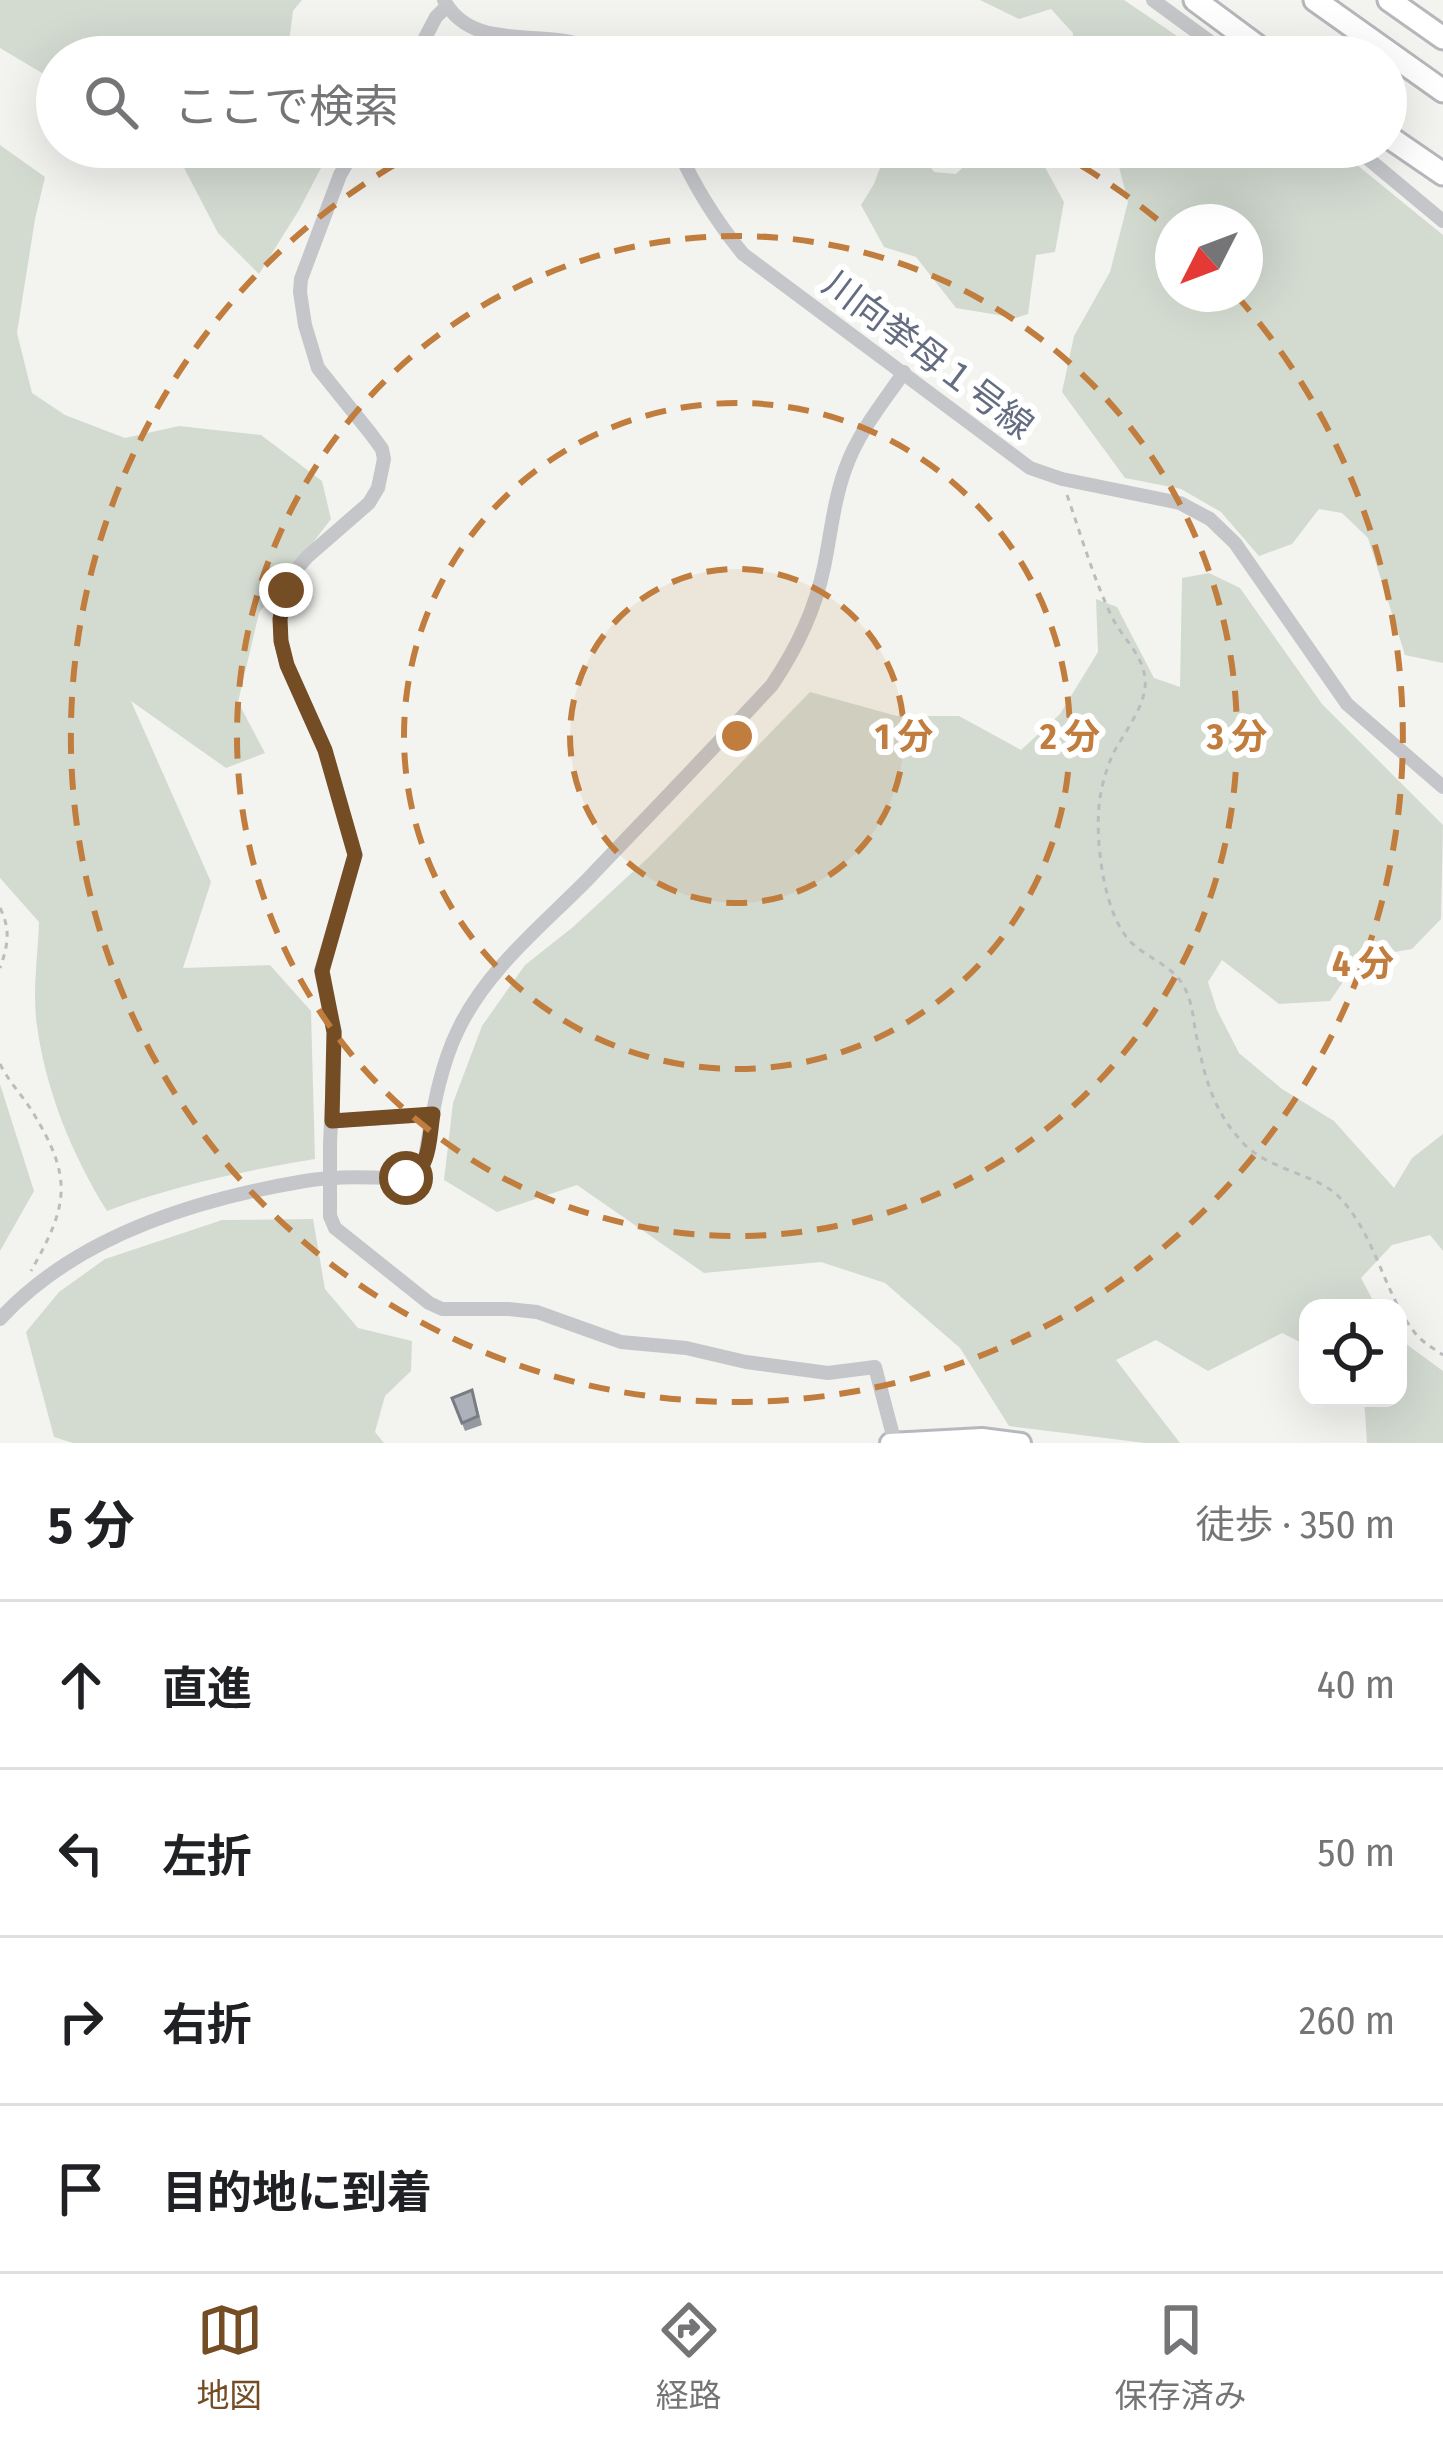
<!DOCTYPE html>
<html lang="ja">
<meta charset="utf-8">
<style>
:root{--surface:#fff;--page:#f6f6f6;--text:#202124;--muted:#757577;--line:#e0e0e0;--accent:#754d25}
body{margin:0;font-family:"Fira Sans Condensed","Noto Sans JP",sans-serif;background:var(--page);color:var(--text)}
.controls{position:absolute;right:36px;bottom:36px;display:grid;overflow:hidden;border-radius:24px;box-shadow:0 12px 48px #0002}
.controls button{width:108px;height:108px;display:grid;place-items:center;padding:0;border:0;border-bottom:3px solid var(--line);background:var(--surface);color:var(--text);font:60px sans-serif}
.compass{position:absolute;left:1155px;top:204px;width:108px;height:108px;border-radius:50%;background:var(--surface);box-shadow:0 12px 48px #0002;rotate:228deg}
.stop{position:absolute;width:36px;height:36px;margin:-27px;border:9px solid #754d25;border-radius:50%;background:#fff}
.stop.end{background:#754d25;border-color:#fff;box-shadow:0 3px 12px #0008}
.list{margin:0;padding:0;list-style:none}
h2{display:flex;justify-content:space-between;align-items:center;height:156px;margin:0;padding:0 48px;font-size:51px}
h2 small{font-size:39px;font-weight:400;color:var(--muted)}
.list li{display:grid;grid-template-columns:78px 1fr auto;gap:36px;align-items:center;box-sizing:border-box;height:168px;padding:0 48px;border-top:3px solid var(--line)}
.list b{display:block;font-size:45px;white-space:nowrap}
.list em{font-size:39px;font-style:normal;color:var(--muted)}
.icon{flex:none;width:66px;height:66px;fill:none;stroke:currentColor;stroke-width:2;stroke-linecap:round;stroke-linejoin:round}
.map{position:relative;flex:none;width:1443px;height:1443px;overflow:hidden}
.search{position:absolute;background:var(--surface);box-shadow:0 12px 48px #0002;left:36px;right:36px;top:36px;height:132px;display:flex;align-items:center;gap:30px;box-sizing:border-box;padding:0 42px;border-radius:66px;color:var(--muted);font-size:45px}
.sheet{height:828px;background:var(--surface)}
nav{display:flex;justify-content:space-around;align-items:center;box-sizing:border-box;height:168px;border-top:3px solid var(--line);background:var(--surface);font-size:33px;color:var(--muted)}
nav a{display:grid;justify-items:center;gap:6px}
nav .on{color:var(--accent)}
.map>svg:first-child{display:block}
.green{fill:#d3dbd1;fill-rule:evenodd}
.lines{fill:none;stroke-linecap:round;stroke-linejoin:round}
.major-casing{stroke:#b7b8bd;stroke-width:24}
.highway-casing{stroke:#b6b7bb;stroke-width:27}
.path{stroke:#bbbcbf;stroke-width:3;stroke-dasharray:6 6;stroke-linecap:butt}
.minor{stroke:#c4c6ca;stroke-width:14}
.major{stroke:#fff;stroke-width:18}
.highway{stroke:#fff;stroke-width:21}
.minor-bridge{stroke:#c4c6ca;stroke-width:14}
.wall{fill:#95989f}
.building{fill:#adb1b9;stroke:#797c82;stroke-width:3}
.route{stroke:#754d25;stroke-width:15}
.ring{fill:none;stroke:#c07d3e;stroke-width:6;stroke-dasharray:21 15}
.labels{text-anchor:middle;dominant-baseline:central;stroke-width:12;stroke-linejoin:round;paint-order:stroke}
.street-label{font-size:36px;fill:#646c81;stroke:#fff}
.centre{fill:#c07d3e;stroke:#fff;stroke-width:6}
.ring-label{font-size:36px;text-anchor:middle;font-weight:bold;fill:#c07d3e;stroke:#fff;stroke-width:12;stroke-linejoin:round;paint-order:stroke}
</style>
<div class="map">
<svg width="1443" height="1443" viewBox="0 0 1443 1443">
<rect width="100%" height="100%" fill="#f3f4f0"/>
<g class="green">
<path d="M0 0H302L293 11 289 42 300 57H57V82L0 48Z"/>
<path d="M980 0H1124L1208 57H1074L1073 33 1051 9 1019 19Z"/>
<path d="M0 145 45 177 35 219 17 333 32 393 65 415 125 438 179 426 261 435 322 481 331 519 259 613 238 702 265 753 226 768 131 701 211 882 183 968 270 965 311 1011 315 1159C243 1171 175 1185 107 1211 72 1155 46 1091 37 1026 32 993 38 955 39 922L0 878Z"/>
<path d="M158 147H332L299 210 259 274 218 233 182 164Z"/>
<path d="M878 147H917L934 172 956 174C988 142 997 147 1040 147L1041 160 1064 202 1055 252 1036 255 1028 314 1016 318 956 308 916 257 884 247 861 205 874 184 884 157Z"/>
<path d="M1114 147H1335L1443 235V663L1405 655 1368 538 1342 513 1319 509 1292 544 1259 556 1221 512 1181 489 1125 478 1062 392 1074 336 1110 272 1128 202ZM1173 222H1245V294H1173Z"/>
<path d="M1209 573 1240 588 1322 704 1443 825 1441 919 1412 949 1359 958 1330 1001 1279 1004 1222 960 1208 982 1217 1010 1239 1053 1282 1089 1334 1121 1394 1188 1412 1158 1443 1134V1251L1430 1235 1392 1245 1361 1278 1377 1308H1308V1346L1282 1333 1208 1371 1156 1340 1116 1360 1180 1443H1145L1009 1426 960 1348 885 1283 821 1262 704 1273 577 1185 497 1212 444 1180 453 1103 482 1026 525 965 573 927 651 855 810 692 897 716H959L1021 750 1060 714 1098 652 1096 599 1117 607 1154 678 1180 687 1182 578Z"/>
<path d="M0 1084 34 1191 0 1251Z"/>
<path d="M313 1219 325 1289 358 1328 412 1341 411 1371 385 1396 375 1432 384 1443H73L54 1437 26 1332 59 1292 105 1259 222 1220Z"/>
<path d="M1398 1338 1443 1371V1443H1367L1364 1398H1398Z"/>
</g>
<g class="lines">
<g class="major-casing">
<path id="major" d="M890 1443 982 1438 1021 1443"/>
</g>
<g class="highway-casing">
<g id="highway">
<path d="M1195 0 1272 57"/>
<path d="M1315 0 1443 91"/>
<path d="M1389 0 1443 38"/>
<path d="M1386 135 1443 174"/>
</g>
</g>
<g class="path">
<path d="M1067 495C1081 535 1093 577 1111 615 1121 637 1143 654 1145 679 1148 704 1124 732 1113 754 1107 767 1102 784 1100 798 1094 836 1103 919 1134 945 1150 959 1172 966 1183 985 1191 998 1193 1014 1195 1029 1204 1074 1211 1109 1244 1144 1269 1170 1317 1174 1339 1197 1376 1235 1383 1292 1415 1333 1422 1342 1433 1348 1443 1355"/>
<path d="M0 908C11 930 8 945 0 968"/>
<path d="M0 1064C9 1082 22 1095 32 1111 73 1178 69 1204 31 1271"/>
</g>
<g class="minor">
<path d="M444 0C471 51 536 30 582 45 591 48 599 53 608 57"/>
<path d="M1153 0 1231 57"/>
<path d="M415 57 436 17 447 6"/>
<path d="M677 147C694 186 716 221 743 254L1030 468 1062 479 1180 503 1210 519 1235 543 1347 704 1443 787"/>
<path d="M1354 147 1443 221"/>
<path d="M332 1121 433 1115"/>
<path d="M330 1144 335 1032 321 971 355 855 325 750 287 666 281 641 280 619 286 590 296 570 307 557 369 503 378 488 384 459 382 449 371 434 318 368 305 325 300 292 301 279 340 175 356 147"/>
<path d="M330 1216 335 1228 429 1303 442 1309H508L537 1312 621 1342 686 1348 746 1362 828 1373 875 1367 895 1443"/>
<path d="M0 1319C76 1236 197 1199 305 1181 337 1175 373 1178 406 1178L419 1173 424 1163C432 1118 438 1071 458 1030 487 969 542 926 589 878 650 814 712 750 772 685 797 648 815 611 824 567 831 533 834 499 846 467 859 431 883 403 904 372"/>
</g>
<use href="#major" class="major"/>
<use href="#highway" class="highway"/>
<path class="minor-bridge" d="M330 1216V1144"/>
</g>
<path class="wall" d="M452 1398 475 1399 482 1425 465 1431Z"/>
<path class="building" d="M472 1390 478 1416 462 1423 452 1398Z"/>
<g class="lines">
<path class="route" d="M286 590 280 619 281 641 287 665 325 750 355 855 322 971 334 1032 332 1121 433 1114C429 1137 431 1171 406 1178"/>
</g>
<circle cx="737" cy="736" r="167" fill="#c07d3e" fill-opacity=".12"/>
<g class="ring">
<circle cx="737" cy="736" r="167"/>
<circle cx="737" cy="736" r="333"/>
<circle cx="737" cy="736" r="500"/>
<path d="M1050 148A666 666 0 0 1 1170 230M1236 295A666 666 0 1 1 424 148"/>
</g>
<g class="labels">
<g class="street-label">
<text transform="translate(928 355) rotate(37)">川向挙母１号線</text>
</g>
</g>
<circle cx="737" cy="736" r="18" class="centre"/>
<g class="ring-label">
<text x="904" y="749">1 分</text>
<text x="1070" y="749">2 分</text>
<text x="1237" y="749">3 分</text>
<text x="1363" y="976">4 分</text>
</g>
</svg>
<div class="controls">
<button><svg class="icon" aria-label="locate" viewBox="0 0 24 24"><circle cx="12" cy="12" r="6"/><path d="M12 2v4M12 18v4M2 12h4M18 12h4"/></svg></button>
</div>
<svg class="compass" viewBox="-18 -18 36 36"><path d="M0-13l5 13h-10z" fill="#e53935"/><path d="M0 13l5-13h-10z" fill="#757577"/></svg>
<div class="stop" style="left:406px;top:1178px"></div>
<div class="stop end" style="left:286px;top:590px"></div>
<div class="search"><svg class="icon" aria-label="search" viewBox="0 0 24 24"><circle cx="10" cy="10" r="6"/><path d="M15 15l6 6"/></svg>ここで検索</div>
</div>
<section class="sheet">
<h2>5 分<small>徒歩 · 350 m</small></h2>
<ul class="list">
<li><svg class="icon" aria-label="ahead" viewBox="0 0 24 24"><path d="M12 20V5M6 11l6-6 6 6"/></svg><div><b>直進</b></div><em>40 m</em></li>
<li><svg class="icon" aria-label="left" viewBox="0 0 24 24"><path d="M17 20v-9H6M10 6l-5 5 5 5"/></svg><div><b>左折</b></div><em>50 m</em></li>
<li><svg class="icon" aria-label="right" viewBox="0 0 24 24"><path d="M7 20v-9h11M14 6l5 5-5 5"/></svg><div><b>右折</b></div><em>260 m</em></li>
<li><svg class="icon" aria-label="arrive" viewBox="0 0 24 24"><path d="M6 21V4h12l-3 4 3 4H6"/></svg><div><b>目的地に到着</b></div></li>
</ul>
</section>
<nav>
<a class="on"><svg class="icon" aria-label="map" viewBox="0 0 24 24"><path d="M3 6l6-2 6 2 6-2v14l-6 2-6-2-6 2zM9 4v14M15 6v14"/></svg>地図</a>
<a><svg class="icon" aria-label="directions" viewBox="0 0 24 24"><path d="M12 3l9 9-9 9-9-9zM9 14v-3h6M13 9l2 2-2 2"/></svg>経路</a>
<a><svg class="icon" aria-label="saved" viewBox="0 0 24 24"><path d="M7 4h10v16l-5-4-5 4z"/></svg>保存済み</a>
</nav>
